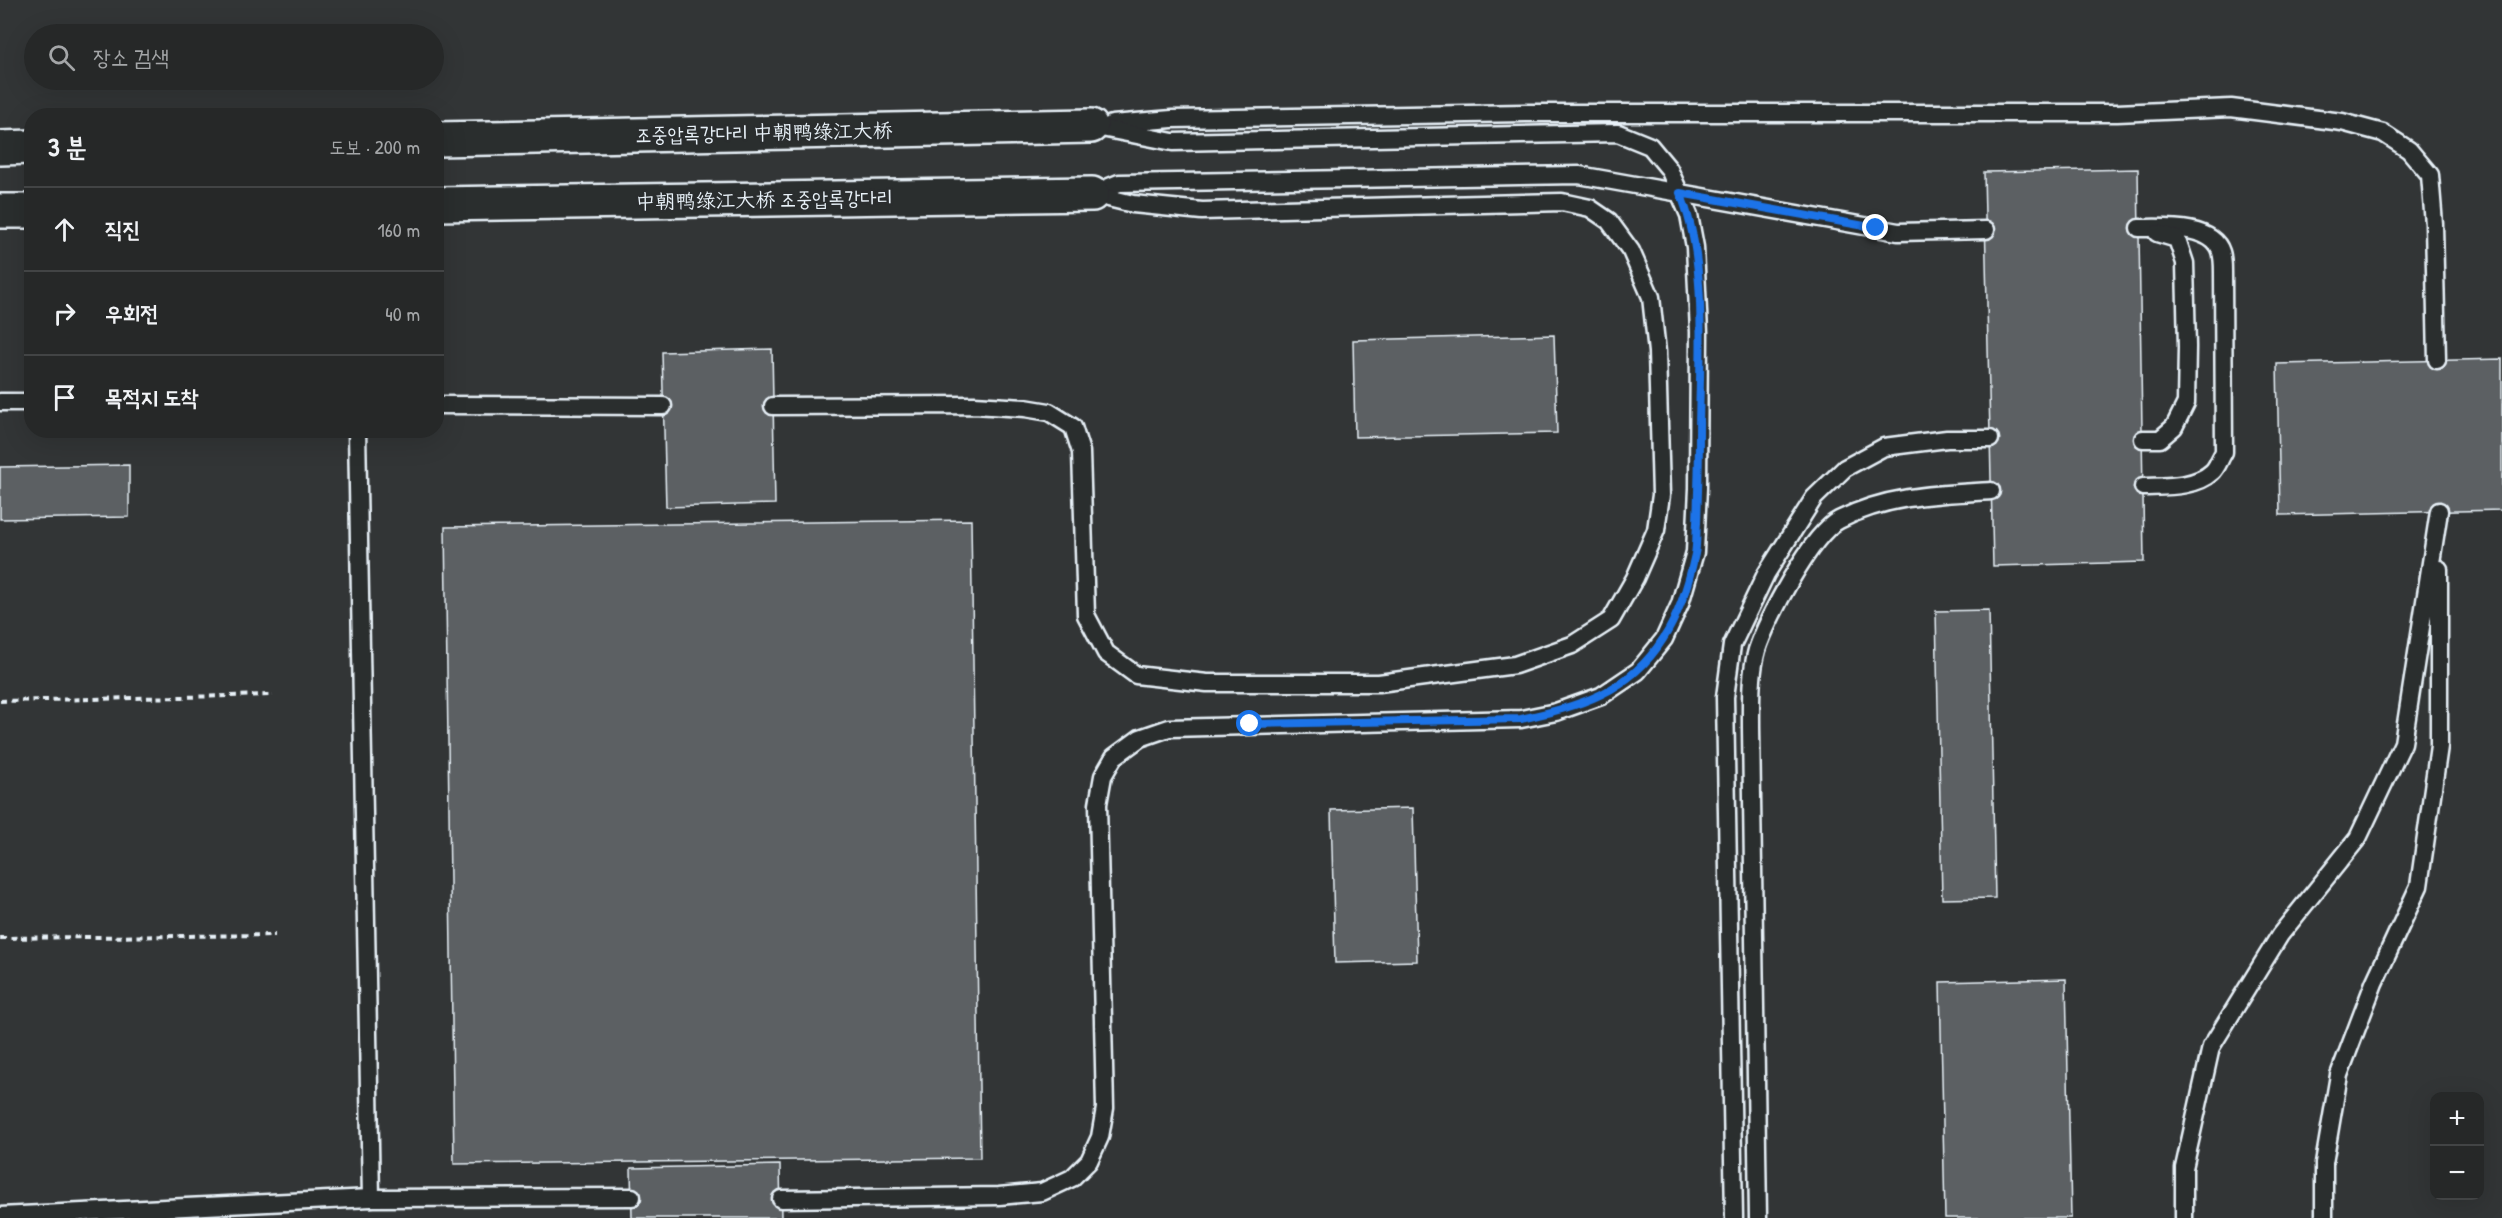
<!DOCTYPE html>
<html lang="ko">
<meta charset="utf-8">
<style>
:root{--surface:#262828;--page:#323434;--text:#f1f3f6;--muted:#a4a6a8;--line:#424445}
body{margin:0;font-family:"Patrick Hand","LXGW WenKai TC","Poor Story",sans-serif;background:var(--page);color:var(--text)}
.controls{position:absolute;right:18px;bottom:18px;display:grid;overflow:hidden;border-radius:12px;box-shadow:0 6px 24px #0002}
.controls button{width:54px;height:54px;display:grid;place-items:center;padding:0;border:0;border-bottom:2px solid var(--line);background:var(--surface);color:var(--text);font:30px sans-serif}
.stop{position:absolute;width:18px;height:18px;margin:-14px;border:4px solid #1a73e8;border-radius:50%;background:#fff}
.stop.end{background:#1a73e8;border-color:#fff;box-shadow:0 2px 6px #0008}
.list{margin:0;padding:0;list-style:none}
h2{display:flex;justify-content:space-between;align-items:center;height:78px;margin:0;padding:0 24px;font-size:26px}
h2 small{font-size:20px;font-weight:400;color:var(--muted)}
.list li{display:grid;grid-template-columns:39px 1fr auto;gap:18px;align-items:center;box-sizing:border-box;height:84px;padding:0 24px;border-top:2px solid var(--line)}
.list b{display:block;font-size:22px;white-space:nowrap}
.list em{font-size:20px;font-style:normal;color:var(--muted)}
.icon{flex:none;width:33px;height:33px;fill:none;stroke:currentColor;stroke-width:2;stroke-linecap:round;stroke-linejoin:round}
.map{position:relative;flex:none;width:2502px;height:1218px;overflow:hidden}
.search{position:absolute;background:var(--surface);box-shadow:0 6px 24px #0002;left:24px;top:24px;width:420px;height:66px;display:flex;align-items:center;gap:15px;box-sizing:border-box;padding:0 21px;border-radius:33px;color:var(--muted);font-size:22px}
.panel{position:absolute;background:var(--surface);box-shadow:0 6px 24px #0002;left:24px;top:108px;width:420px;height:330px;border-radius:24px}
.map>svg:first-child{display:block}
.building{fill:#5c6063;stroke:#e8f1f8;stroke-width:1.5}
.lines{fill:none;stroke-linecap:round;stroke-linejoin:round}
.service-casing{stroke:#e8f1f8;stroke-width:21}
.trunk-casing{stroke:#e8f1f8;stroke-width:38}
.path{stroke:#e8f1f8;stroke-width:4;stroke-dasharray:6 4.5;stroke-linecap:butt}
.service{stroke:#2a2d2e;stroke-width:16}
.trunk{stroke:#2a2d2e;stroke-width:33}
.route{stroke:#1a73e8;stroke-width:8}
.labels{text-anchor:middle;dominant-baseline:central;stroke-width:5;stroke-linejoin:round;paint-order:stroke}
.street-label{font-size:20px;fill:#e8f1f8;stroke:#2a2d2e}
</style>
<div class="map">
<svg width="2502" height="1218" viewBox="0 0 2502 1218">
<rect width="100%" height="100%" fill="#323536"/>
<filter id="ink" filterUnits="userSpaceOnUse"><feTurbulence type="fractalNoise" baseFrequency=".0167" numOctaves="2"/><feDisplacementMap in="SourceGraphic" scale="12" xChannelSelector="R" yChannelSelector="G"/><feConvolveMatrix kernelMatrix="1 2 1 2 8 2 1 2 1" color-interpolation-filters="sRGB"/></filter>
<g filter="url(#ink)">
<g class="building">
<path d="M2138 169 2144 562 1993 566 1984 172Z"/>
<path d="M1554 335 1557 433 1355 437 1353 340Z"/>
<path d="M772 349 775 504 666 507 662 352Z"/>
<path d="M2502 359V510L2280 515 2277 364Z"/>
<path d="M129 465V517L0 519V467Z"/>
<path d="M971 520 980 1158 454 1164 445 527Z"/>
<path d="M1989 610 1995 898 1942 899 1936 611Z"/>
<path d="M1413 808 1417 961 1335 963 1331 810Z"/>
<path d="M2066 979 2071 1218H1945L1940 982Z"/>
<path d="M780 1165 781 1218H632L631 1168Z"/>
</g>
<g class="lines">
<g class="service-casing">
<g id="service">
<path d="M1112 124 1172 119 1525 113H2117L2231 108 2342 122 2383 133 2409 150 2430 175 2434 224 2437 360"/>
<path d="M1092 194 1119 183 1579 175 1898 232 1986 230"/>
<path d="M2139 228C2162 228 2212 224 2221 252 2223 258 2223 266 2223 272L2224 452C2220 458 2217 468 2212 472 2195 488 2164 486 2143 487"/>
<path d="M0 402H32"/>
<path d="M436 405 663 406"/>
<path d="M773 406 974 405 1025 408 1049 412 1073 427 1081 452 1086 615 1106 653 1136 675 1207 683H1379L1515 665 1572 645 1611 620 1635 578 1656 530 1661 495 1657 352 1651 297 1631 251 1609 221 1590 208 1562 202 1202 211 1133 204 1092 194"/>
<path d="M357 430 371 1198"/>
<path d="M2143 439H2160L2174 427 2186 403 2187 347 2185 263 2177 239 2157 233"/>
<path d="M781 1199 999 1196 1042 1192 1072 1178 1089 1161 1100 1137 1105 1108 1098 804 1103 776 1114 757 1140 738 1169 728 1521 719 1556 712 1601 696 1638 671 1664 639 1680 604 1695 552 1698 488 1699 332 1695 247 1689 215 1669 169 1650 146 1618 133 1173 142 1091 126"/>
<path d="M0 1216 371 1198 632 1197"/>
<path d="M1734 1218 1725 697 1732 645 1766 574 1814 498 1845 468 1884 447 1947 439H1990"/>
<path d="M1758 1218 1751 727C1751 702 1750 675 1757 650 1767 619 1811 534 1839 520 1887 495 1939 494 1991 491"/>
<path d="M2184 1218V1168L2211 1047 2280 935 2358 838 2403 743 2439 511"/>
<path d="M2324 1218V1163L2339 1075 2374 983 2419 886 2439 746V569"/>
</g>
</g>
<g class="trunk-casing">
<g id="trunk">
<path d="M436 139 1091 126"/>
<path d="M0 148 32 147"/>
<path d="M436 204 1092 194"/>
<path d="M0 211H32"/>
</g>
</g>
<g class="path">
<path d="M0 701 273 695"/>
<path d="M0 938 275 935"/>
</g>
<use href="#service" class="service"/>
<use href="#trunk" class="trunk"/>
</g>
</g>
<g class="lines" filter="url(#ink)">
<path class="route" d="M1250 724 1521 719C1579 706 1629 693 1663 639 1679 615 1689 582 1695 554 1697 544 1696 533 1697 523 1698 494 1699 465 1699 436 1699 362 1709 261 1680 193L1876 228"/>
</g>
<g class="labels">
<g class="street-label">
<text transform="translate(764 132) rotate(-1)">조중압록강다리 中朝鸭绿江大桥</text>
<text transform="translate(764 199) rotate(-1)">中朝鸭绿江大桥 조중압록강다리</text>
</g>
</g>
</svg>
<div class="controls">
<button>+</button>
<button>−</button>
</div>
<div class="stop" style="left:1250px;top:724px"></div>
<div class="stop end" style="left:1876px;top:228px"></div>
<div class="search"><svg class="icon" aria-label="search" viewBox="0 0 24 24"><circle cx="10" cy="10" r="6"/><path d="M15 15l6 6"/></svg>장소 검색</div>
<section class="panel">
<h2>3 분<small>도보 · 200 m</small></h2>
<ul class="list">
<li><svg class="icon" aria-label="ahead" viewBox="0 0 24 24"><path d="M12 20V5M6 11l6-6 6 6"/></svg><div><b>직진</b></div><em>160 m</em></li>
<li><svg class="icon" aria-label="right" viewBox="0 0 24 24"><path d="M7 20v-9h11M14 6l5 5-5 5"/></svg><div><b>우회전</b></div><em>40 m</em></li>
<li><svg class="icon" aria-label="arrive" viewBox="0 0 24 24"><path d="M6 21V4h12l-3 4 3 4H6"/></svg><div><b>목적지 도착</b></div></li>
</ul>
</section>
</div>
